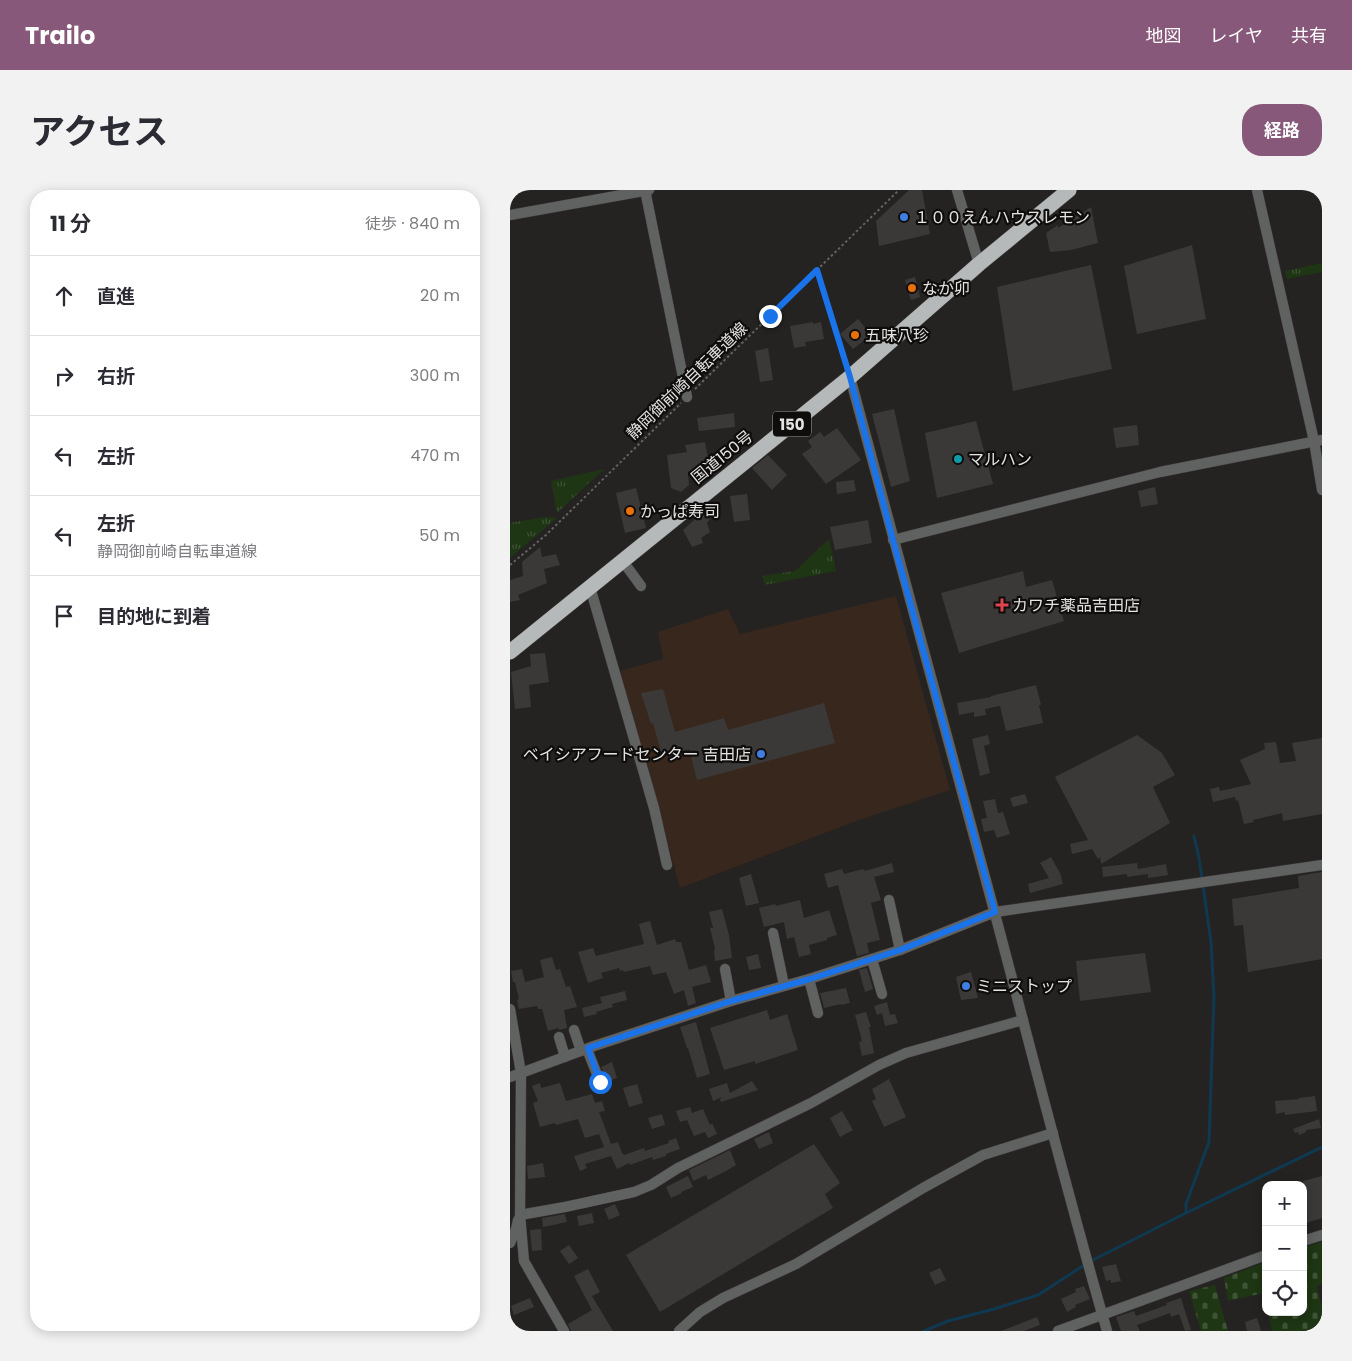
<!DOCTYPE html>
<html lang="ja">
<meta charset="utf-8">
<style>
:root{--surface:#fff;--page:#f2f2f3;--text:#2b2b33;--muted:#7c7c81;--line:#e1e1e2;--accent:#875879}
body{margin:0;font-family:Poppins,"Noto Sans JP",sans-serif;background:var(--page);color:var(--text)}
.controls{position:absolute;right:15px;bottom:15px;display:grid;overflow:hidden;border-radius:10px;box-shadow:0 2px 12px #0003}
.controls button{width:45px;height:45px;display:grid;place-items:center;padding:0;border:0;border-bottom:1px solid var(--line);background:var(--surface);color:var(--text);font:25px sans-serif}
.stop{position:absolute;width:15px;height:15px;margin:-11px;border:4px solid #1a73e8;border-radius:50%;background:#fff}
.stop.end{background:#1a73e8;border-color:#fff;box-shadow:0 1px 5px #0008}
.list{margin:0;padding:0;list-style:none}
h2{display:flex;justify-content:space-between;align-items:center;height:65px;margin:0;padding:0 20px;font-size:21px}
h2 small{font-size:16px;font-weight:400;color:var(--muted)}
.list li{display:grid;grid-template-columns:32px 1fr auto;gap:15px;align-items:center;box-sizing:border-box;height:80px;padding:0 20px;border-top:1px solid var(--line)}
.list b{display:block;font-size:19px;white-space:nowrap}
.list p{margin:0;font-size:16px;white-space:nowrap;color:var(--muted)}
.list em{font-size:16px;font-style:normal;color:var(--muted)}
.icon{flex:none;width:28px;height:28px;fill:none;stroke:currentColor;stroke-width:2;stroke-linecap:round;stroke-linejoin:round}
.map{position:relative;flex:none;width:812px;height:1141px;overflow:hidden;border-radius:20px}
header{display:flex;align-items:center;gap:30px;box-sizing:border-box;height:70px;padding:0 25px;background:var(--accent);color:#fff}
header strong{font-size:24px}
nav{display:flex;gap:28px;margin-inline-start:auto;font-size:18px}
.intro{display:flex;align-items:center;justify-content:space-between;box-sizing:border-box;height:120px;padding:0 30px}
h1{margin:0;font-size:35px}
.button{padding:12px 22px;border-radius:20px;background:var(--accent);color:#fff;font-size:18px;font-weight:700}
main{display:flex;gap:30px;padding:0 30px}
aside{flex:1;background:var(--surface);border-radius:20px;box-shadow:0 2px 12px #0003}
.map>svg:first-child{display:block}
.commercial{fill:#37271d}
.grass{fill:url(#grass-tufts)}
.cemetery{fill:url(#cemetery-stones)}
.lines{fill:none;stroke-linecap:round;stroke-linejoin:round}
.stream{stroke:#0f3950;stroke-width:3}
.building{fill:#3b3937}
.minor-casing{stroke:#403e3c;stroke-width:11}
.highway-casing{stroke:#403e3c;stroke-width:16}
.path{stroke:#656361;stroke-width:2;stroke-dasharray:2.5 2.5;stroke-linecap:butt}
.minor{stroke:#606262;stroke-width:10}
.highway{stroke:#b5b9b9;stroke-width:15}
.route{stroke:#1a73e8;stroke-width:6}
.shop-dot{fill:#3f7fe0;stroke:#0e0d0c;stroke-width:2}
.food-dot{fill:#e8710a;stroke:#0e0d0c;stroke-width:2}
.culture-dot{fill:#0f9aa8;stroke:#0e0d0c;stroke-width:2}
.health-dot{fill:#e0444e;stroke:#0e0d0c;stroke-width:2}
.labels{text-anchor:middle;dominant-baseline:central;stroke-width:4.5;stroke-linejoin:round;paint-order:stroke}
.shield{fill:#0e0d0c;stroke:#a4a3a2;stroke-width:1}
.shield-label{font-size:15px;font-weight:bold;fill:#e5e3e2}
.poi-label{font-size:16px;fill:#e5e3e2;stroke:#0e0d0c;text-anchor:start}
.street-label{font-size:16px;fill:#e5e3e2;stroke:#0e0d0c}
</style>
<header>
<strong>Trailo</strong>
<nav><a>地図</a><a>レイヤ</a><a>共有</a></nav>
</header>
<div class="intro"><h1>アクセス</h1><a class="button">経路</a></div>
<main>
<aside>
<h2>11 分<small>徒歩 · 840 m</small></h2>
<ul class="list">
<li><svg class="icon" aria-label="ahead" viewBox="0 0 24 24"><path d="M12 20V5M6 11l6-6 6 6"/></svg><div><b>直進</b></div><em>20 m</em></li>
<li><svg class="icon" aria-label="right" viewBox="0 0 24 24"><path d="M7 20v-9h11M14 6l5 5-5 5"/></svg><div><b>右折</b></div><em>300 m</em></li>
<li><svg class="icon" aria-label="left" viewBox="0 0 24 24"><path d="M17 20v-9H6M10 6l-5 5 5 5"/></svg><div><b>左折</b></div><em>470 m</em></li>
<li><svg class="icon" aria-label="left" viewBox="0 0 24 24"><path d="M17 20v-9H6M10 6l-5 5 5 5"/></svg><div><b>左折</b><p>静岡御前崎自転車道線</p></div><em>50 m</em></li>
<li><svg class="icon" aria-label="arrive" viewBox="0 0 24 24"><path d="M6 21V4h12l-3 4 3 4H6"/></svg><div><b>目的地に到着</b></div></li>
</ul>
</aside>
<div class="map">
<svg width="812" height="1141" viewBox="0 0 812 1141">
<defs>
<pattern id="grass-tufts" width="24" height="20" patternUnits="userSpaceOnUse" patternTransform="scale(1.25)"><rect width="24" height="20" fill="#1e3614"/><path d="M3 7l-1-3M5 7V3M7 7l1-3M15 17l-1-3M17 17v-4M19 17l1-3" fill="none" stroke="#3f5336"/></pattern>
<pattern id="cemetery-stones" width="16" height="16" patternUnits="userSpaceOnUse" patternTransform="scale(1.25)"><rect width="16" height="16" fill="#1e3614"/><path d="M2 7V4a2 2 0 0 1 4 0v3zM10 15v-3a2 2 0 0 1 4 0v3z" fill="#3f5336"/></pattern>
</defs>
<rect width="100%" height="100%" fill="#252321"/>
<path class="commercial" d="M386 406 440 600 349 630 170 698 110 481 153 469 148 442 218 419 230 444Z"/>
<g class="grass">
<path d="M812 73V82L777 89 775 81Z"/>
<path d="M94 279 47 323 41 291Z"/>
<path d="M35 327 47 328 0 368V333Z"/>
<path d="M319 349 326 381 255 395 252 386 285 381Z"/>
</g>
<g class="cemetery">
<path d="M812 1052V1094L807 1096 812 1118V1141H762L758 1122H793V1058Z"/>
<path d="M756 1072V1108L754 1103 718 1111 714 1088Z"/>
<path d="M705 1095 718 1141H691L679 1101Z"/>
</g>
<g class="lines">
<g class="stream">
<path d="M676 1023V1014L699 952 704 806 701 752 689 668 684 646"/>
<path d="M414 1141 438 1131 484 1119 528 1105 579 1072 676 1023 812 957"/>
</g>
</g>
<g class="building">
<path d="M399 0H412L420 44 369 56 366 31Z"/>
<path d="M581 17 588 53 561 60 540 62 536 43 548 35V38Z"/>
<path d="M682 55 696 129 627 144 614 76Z"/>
<path d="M581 75 602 179 503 201 487 97Z"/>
<path d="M405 87 410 107 401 110 395 90Z"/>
<path d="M348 129 361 145 343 159 330 144Z"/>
<path d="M303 132V134L311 132 314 149 295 152 296 156 284 158 280 136Z"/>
<path d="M258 158 263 190 250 192 245 161Z"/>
<path d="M384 219 400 291 381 297 362 224Z"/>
<path d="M224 223 225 237 189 241 187 228Z"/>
<path d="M466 231 483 294 427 308 415 243Z"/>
<path d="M627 235 629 255 606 258 603 238Z"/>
<path d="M327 238 351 270 316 294 292 264 302 257 298 251 310 242 314 247Z"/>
<path d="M195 252 200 279 178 283 179 295 171 302 161 298 157 265 177 262 175 255Z"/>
<path d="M258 265 277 285 262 300 242 278Z"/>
<path d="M344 290 346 301 327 304 326 292Z"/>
<path d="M645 297 648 314 631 317 628 301Z"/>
<path d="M126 298 136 338 115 343 106 303Z"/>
<path d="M237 304 240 330 224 332 220 306Z"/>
<path d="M192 323 200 329 197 333 200 342 191 348 193 353 182 357 173 340Z"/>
<path d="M358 330 362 353 325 360 320 337Z"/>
<path d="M30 357 32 367 46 364 50 375 34 379 37 393 8 405 10 410 0 412V390L13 386 12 372Z"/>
<path d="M513 381 516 397 542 390 554 431 449 463 431 403Z"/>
<path d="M35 463 39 492 19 495 21 517 5 519 1 482 21 476 20 464Z"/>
<path d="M526 495 531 515H529L533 533 496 541 490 516 475 519 476 525 464 527V522L449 525 447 513 481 507V506Z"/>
<path d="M153 499 165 542 214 528 218 540 314 513 325 553 187 590 179 559 152 566 143 533 141 534 131 503Z"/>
<path d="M478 545 480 554 474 556 480 583 470 586 462 549Z"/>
<path d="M627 545 652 563 665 585 643 597 660 633 591 674 590 667 588 669 582 659 562 664 560 654 578 650 545 587Z"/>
<path d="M812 548V624L773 631 772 623 743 630 744 632 734 634 728 610 726 611 725 607 703 612 700 599 709 597 710 601 741 594 730 570 755 559 754 553 766 552 770 573 786 571 782 553Z"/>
<path d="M515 604 518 613 503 617 500 608Z"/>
<path d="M485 609 488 623 493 622 500 644 487 648 484 640 474 642 471 629 477 628 473 611Z"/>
<path d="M541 667 550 683 553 694 520 703 518 694 539 688 530 673Z"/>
<path d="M382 673 384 682 364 687 371 710 361 713 370 750 357 753 359 763 347 766 328 695 318 698 314 684 332 679 334 684 353 679 355 681Z"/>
<path d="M627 673 628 679 656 674 658 685 638 688V684L617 687V684L593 687 592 677Z"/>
<path d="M812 682V769L738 782 733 735 724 736 722 709 789 698 788 686Z"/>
<path d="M241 684 249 713 236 716 229 688Z"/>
<path d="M290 710 294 728 319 720 327 745 317 748V750L299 755 301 764 289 767 284 747 277 749 274 732 254 737 249 718 265 714 266 716Z"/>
<path d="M212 719 219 745 222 768 205 771 204 759H205L200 738H203L199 722Z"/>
<path d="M140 731 147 755 165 749 166 752H171L179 780 196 775 201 792 182 797 186 813 178 816 174 800 164 804 156 782 143 785 140 776 114 782 113 780 110 781 109 778 91 783 93 788 78 793 68 762 83 758 86 766 134 754 129 734Z"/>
<path d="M635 763 641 802 570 811 566 771Z"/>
<path d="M248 764 251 778 239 780 236 767Z"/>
<path d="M42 767 46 780 50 779 56 797 60 796 67 817 54 820 57 838 49 840 48 838 38 841 32 819H28L27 816 9 819 7 810 9 809 5 792H3L1 781 12 779 15 792 34 787 30 770Z"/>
<path d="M357 778 363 799 355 802 349 780Z"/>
<path d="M461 782 468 808 451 810 446 787Z"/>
<path d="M336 798 340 813 331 815V814L314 818 310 803Z"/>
<path d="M115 801 117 810 102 814 103 817 86 822 87 824 74 827 72 818 92 813 90 807Z"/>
<path d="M377 812 380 825 385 824 388 833 375 836 372 823 367 825 364 816Z"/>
<path d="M257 820 260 830 277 824 288 860 245 874V871L214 880 200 838Z"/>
<path d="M356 822 361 837H359L364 863 352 866 349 852 352 851 345 825Z"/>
<path d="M186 832 200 884 187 888 178 858H177L170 837Z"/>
<path d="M102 872 107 888 98 891 91 877Z"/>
<path d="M379 889 396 927 374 937 362 911 366 909 362 899Z"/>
<path d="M242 891 248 900 211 912 210 909 212 907 203 911 199 899 217 893 220 903Z"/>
<path d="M30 893 31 898 50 893 56 911 82 904 85 913 92 911 95 921 89 922 101 954 108 952 112 963 114 965 134 958 135 961 159 953 158 951 166 948 170 959 156 964V966L143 970 142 967 120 975 119 973 107 979 101 966 75 974 77 978 70 981 64 966 94 957 89 944 75 948 68 929 46 935 45 933 30 937 23 913 28 911 22 896Z"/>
<path d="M127 894 133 913 119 917 113 898Z"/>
<path d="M805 906 807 921 775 925V922L766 924 765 911 789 909V908Z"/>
<path d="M180 917 182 923 193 919 200 935 202 933 207 944 198 948 195 942 184 946 177 930 170 932 166 921Z"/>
<path d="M332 921 343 940 330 947 320 928Z"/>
<path d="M152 924 155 935 142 939 138 928Z"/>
<path d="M809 929 811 938 796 940V942L789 945 788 942 785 943 783 939Z"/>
<path d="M259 942 263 953 249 959 244 949Z"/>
<path d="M304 954 330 993 315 1004 323 1018 150 1122 116 1065Z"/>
<path d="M220 960 226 975 216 981 198 990 196 985 183 991 179 980Z"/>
<path d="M33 973 35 987 18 989 17 976Z"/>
<path d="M178 986 183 997 171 1002 172 1003 161 1008 156 997Z"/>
<path d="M812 986V1028L793 1034V991Z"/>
<path d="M105 1014 110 1025 99 1030 94 1019Z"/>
<path d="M82 1023 84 1033 69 1036 67 1026Z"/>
<path d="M55 1024 57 1032 33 1037 32 1028Z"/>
<path d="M31 1039 32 1060 22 1061 20 1040Z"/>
<path d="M59 1055 68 1068 59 1074 50 1061Z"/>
<path d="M606 1074 611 1091 601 1093V1090L596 1091 592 1077Z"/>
<path d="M430 1078 436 1090 425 1095 419 1083Z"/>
<path d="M78 1079 90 1102 82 1106 103 1141H61L58 1134 82 1120 64 1086Z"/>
<path d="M574 1096 580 1109 565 1115 566 1117 557 1122 551 1109 566 1102 565 1099Z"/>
<path d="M20 1108 24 1117 4 1125 1 1116Z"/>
<path d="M671 1108 681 1140 675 1141 669 1124 661 1127 660 1123 627 1135 630 1141H611L606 1127 624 1121 626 1126 657 1115 656 1113Z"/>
<path d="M527 1127 530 1135 514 1141H491Z"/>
<path d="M747 1128 751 1141H737L735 1132Z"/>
</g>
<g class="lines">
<g class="minor-casing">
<g id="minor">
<path d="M135 0 177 207"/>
<path d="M447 0 469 74"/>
<path d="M747 0 804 251 812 300"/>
<path d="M0 25 139 0"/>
<path d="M340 187C387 366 438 544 485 724 522 863 557 1003 597 1141"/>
<path d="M383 350 650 282 812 250"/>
<path d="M112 370 131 396"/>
<path d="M80 397 144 618 157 675"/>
<path d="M379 710 390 760"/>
<path d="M263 743 274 795"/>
<path d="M362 769 372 804"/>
<path d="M215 779 221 811"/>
<path d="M299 789 308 823"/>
<path d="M0 819 11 883 10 1025 14 1071 54 1141"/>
<path d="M64 840 71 861"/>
<path d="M49 847 55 867"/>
<path d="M77 859 90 892"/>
<path d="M0 887 84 856 221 811 299 789 390 760 485 722 812 675"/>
<path d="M10 1025 55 1017 124 1002 141 995 168 978 301 913 369 875 396 863 513 830"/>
<path d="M793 1051 812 1045"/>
<path d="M0 1053 6 1039 8 1030"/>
<path d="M169 1141 190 1122 213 1108 286 1074 413 998 473 965 543 943"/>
<path d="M548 1141 756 1065"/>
</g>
</g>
<g class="highway-casing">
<path id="highway" d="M0 462 340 187 469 74 559 0"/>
</g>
<g class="path">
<path d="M307 79 337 175"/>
<path d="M185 199 389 0"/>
<path d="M0 375 36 345 171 213"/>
</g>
<use href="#minor" class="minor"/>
<use href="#highway" class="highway"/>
</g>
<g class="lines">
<path class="route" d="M90 892 78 858 221 811 300 789 390 760 485 722 383 350 340 187 307 80 260 126"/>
</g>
<g class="shop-dot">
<circle cx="394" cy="27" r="5"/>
<circle cx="251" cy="564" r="5"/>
<circle cx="456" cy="796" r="5"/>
</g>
<g class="food-dot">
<circle cx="402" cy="98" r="5"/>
<circle cx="345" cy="145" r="5"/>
<circle cx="120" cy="321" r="5"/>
</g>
<circle class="culture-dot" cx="448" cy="269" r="5"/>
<path class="health-dot" d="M489.5 407.5h5v5h5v5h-5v5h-5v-5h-5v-5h5z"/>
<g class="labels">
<rect class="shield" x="263" y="221.5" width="38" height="25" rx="4"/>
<g class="shield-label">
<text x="282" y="234">150</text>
</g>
<g class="poi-label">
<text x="404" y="27">１００えんハウスレモン</text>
<text x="412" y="98">なか卯</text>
<text x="355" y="145">五味八珍</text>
<text x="458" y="269">マルハン</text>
<text x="130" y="321">かっぱ寿司</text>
<text x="502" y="415">カワチ薬品吉田店</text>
<text x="241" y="564" text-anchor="end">ベイシアフードセンター 吉田店</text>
<text x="466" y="796">ミニストップ</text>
</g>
<g class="street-label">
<text transform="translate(177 191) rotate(-44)">静岡御前崎自転車道線</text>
<text transform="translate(212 267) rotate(-39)">国道150号</text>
</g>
</g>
</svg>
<div class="controls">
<button>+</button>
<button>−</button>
<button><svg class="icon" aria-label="locate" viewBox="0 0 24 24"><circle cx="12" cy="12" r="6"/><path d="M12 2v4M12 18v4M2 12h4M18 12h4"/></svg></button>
</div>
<div class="stop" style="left:90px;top:892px"></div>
<div class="stop end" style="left:260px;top:126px"></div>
</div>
</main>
